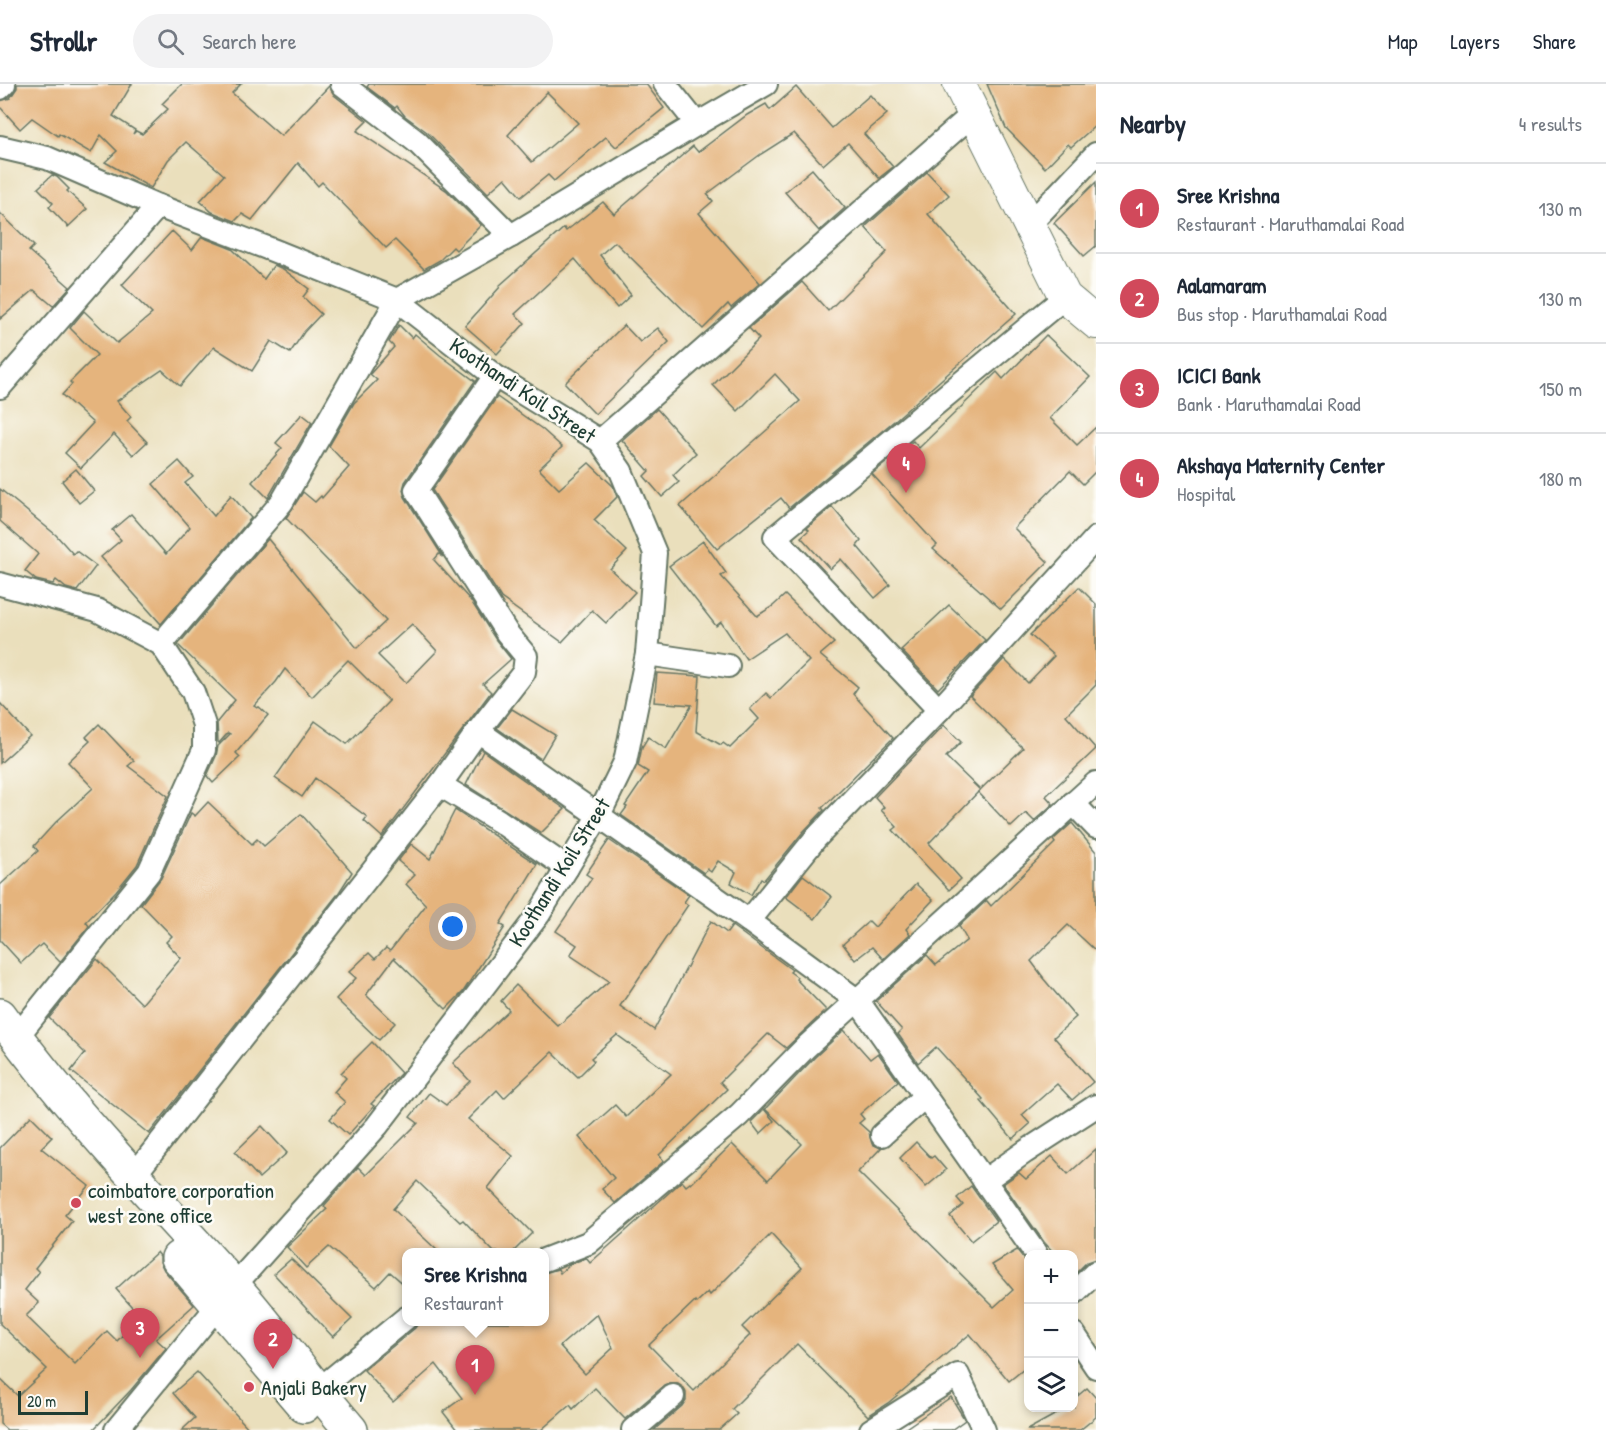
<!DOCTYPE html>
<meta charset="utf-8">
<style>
:root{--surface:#fff;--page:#f2f2f3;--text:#1f2937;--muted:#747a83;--line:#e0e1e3;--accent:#d1495b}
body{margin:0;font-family:"Patrick Hand",sans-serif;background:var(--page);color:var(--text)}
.controls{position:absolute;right:18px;bottom:18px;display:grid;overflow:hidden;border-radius:12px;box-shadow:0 3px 9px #0003}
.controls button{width:54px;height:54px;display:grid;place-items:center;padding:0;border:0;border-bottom:2px solid var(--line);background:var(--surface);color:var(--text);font:30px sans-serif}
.scale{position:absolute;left:18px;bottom:15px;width:70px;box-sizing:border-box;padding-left:6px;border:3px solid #1f3d34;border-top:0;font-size:16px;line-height:21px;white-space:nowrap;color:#1f3d34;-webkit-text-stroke:4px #fdfcf7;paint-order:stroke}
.you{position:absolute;left:453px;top:843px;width:21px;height:21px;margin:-15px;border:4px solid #fff;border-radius:50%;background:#1a73e8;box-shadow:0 0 0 9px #1a73e833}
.badge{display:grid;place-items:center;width:39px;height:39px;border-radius:50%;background:var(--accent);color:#fff;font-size:20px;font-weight:700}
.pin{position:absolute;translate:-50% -50px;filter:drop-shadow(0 2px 3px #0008)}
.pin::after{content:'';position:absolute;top:32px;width:21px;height:18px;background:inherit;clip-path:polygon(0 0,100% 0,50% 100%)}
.popup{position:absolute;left:402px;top:1164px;width:147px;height:78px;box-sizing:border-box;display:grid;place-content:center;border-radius:12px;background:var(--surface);filter:drop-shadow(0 2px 4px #0005);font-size:20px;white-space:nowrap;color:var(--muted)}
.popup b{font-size:22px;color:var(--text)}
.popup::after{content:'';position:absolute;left:50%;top:100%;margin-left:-12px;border:12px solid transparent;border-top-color:var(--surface)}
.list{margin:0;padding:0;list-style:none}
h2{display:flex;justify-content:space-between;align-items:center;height:78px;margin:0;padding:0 24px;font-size:26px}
h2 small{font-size:20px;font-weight:400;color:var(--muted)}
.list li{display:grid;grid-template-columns:39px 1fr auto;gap:18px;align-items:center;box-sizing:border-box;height:90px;padding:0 24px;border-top:2px solid var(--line)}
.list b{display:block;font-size:22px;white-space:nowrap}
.list p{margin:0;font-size:20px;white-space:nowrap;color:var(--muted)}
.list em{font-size:20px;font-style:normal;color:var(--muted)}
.icon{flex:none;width:33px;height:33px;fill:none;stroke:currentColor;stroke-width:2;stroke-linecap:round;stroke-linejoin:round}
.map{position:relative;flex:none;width:1096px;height:1346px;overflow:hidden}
header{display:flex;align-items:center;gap:36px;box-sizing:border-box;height:84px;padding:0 30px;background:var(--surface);border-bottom:2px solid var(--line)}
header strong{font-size:28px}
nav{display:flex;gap:33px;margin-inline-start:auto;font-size:21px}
.search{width:420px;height:54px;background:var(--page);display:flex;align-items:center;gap:15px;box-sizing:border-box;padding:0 21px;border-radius:33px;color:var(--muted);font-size:22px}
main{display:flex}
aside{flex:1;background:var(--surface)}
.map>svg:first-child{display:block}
.building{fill:#e5b47d;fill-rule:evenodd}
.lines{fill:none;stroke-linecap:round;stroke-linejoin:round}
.minor-casing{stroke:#667664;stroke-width:26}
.secondary-casing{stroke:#667664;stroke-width:34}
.primary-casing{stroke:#667664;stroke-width:36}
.minor{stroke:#fff;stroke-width:22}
.secondary{stroke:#fff;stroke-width:32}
.primary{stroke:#fff;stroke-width:33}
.poi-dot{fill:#d1495b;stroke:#fdfcf7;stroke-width:2}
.labels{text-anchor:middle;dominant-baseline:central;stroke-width:5;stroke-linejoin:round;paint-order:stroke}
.street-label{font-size:22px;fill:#1f3d34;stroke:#fdfcf7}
.poi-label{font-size:22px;fill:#1f3d34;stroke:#fdfcf7;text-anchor:start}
</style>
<header>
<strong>Strollr</strong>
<div class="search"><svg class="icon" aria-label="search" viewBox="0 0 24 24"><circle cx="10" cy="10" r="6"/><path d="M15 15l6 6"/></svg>Search here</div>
<nav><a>Map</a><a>Layers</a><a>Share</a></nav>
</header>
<main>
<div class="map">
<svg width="1096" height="1346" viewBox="0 0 1096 1346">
<rect width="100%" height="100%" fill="#fdfcf7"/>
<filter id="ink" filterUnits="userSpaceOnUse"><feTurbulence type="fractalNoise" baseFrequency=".0167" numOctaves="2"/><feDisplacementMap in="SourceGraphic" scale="12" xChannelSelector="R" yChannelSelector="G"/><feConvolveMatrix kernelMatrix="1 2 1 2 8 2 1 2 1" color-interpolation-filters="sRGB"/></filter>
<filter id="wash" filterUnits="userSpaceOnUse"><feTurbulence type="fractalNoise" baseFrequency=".008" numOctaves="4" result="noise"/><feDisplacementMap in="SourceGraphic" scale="24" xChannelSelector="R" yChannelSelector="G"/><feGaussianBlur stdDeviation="1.35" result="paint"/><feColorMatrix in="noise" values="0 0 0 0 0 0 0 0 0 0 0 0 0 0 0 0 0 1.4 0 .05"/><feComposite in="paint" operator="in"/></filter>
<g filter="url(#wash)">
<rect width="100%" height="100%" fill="#eadfbc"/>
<g id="blocks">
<g class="building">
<path d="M17 0H132L113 32 135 46 133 50 136 47 142 50 168 25 162 20 182 0H241L232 9 281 52 329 2 334 11 367 37 357 47 446 106 481 141 456 166 453 163 440 176 424 185 395 156 386 164 322 98 318 102 298 79 252 136 242 130 235 137 212 128 200 117 224 91 186 58 168 76 151 104 105 78 117 67 101 51 91 69 59 50 58 52 32 34 20 45 0 23V17L10 14 17 4Z"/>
<path d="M369 0H646L664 24 616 63 606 53 554 97 548 91 521 113 505 94 488 109 427 48 405 32 397 22 395 24 367 3ZM547 8 578 39 532 78 508 51Z"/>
<path d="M987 0H1096V41L1071 63 1068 60 1045 84 1006 44Z"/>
<path d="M796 3 832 44 870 11 887 30 864 50 893 83 879 94 848 59 823 81 794 49 761 70 707 110 713 117 699 129 760 199 731 224 728 220 703 245 615 158 600 171 631 211 617 224 575 175 515 230 525 239 497 270 465 242 500 203 499 202 564 144 566 147 603 118 614 130 693 62 698 68 747 31 766 20 770 26Z"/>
<path d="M812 85 845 124 819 147 785 108Z"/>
<path d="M927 88 949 111 928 130 1016 230 894 337 789 424 781 414 717 465 680 422 800 317 775 290 738 327 713 301 759 255 749 244 802 198 828 227 887 168 865 143Z"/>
<path d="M52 91 57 93 69 105 67 107 87 125 68 143 49 123 53 119 38 104Z"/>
<path d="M1096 98V162L1084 172 1054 139Z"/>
<path d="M0 129 34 162 29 167 70 203 53 222 34 206 0 235Z"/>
<path d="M172 147 192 166 202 153 232 165 264 195 274 181 283 185 309 205 303 213 321 230 304 248 290 269 271 257 252 287 214 263 180 302 162 286 117 317 131 333 127 337 147 358 133 371 114 350 81 384 65 369 93 339 62 311 72 300 70 298 97 271 70 244 84 227 117 259 152 230 122 201Z"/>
<path d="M399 241 412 254 415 250 440 271 475 297 405 398 403 406 405 413 443 473 439 470 434 476 471 517 496 556 511 575 483 600 491 608 382 753 364 737 367 733 315 694 302 713 275 694 315 637 347 660 389 617 348 576 312 613 285 585 276 598 254 622 257 624 259 623 268 631 236 669 240 673 213 699 207 692 216 672 218 662 230 650 228 649 219 659 218 658 217 638 235 616 178 561 268 455 357 564 386 537 286 434 303 408 315 418 321 412 322 414 349 383 329 362 354 319 377 296 370 290 394 263 389 258ZM412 540 437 567 406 599 378 571Z"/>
<path d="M624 241 640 258 658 244 669 258 595 330 565 299Z"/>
<path d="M1046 251 1090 293 1050 334 1077 361 1096 343V387L1083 400 1070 387 1014 444 1048 478 1001 525 933 465 937 461 872 390 913 357 919 364 997 288 1003 295Z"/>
<path d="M497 313 542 345 562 363 539 385 559 405 589 379 613 402 617 413 594 436 627 467 610 485 635 508 606 539 592 526 562 558 501 514 432 406Z"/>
<path d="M657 325 696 369 673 391 679 398 662 413 644 392 649 387 622 356Z"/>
<path d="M302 330 312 338 268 414 252 398 282 364 276 359Z"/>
<path d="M179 377 193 393 185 399 214 432 231 411 251 434 161 540 101 473 121 456 112 446 131 430 166 470 190 443 153 400Z"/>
<path d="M76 385 94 407 79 419 62 397Z"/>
<path d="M0 405 56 451 73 470 76 467 96 482 77 507 66 504 56 496 53 500 36 496 25 487 38 470 0 437Z"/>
<path d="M832 423 861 457 857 462 890 501 875 514 841 475 830 485 801 453 809 446 807 444Z"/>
<path d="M703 457 726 489 721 492 757 532 773 522 785 511 834 559 820 571 858 603 853 610 893 654 822 724 824 726 803 748 764 796 761 794 751 811 731 799 736 788 718 777 711 788 707 785 704 789 621 731 627 723 625 722 648 688 638 682 642 663 648 653 666 665 692 621 654 618 657 589 700 592 696 647 721 661 723 659 730 664 759 635 750 625 766 609 771 614 809 577 785 549 746 575 721 538 716 542 669 482Z"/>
<path d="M1079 503 1096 520V601L1066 631 1096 665 1046 712 1053 720 1034 737 1026 729 1011 743 978 708 1023 664 970 612 1004 575 1028 599 1054 572 1030 551Z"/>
<path d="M949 521 985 556 938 605 901 566Z"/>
<path d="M0 619 30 652 0 679Z"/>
<path d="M512 625 555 651 541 675 497 644Z"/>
<path d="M99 640 134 677 128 682 168 712 137 781 116 807 86 838 89 842 60 878 42 860 21 879 0 856V801L38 767 34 762 56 738 93 704 68 678 90 657 86 653Z"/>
<path d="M944 641 961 658 946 673 980 706 929 759 961 795 949 806 893 746 897 743 881 726 884 723 875 713Z"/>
<path d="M483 667 565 725 541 749 466 701Z"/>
<path d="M208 718 252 760 257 755 264 762 301 730 352 788 338 810 149 1050 71 987 85 969 49 934 97 875 142 920 181 874 166 858 172 852 141 820 161 794 191 729 195 732Z"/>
<path d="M455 726 537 780 500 840 505 843 463 908 446 925 394 874 366 911 395 939 379 956 336 915 356 894 349 888 369 869 375 875 386 864 390 867 426 821 406 800 415 791 398 777 411 760 430 775Z"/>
<path d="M1072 739 1096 768V867L1068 841 1031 877 1043 893H1042L1076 933 1054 953 1093 998 1072 1016 1057 1000 1022 1031 1030 1040 1013 1055 981 1017 983 1015 936 963 918 979 898 950 902 946 876 917 927 871 936 881 967 856 959 842 986 817H987L991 822 1055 759 1053 756Z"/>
<path d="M609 756 689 811 684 818 688 821 620 922 654 946 711 837 727 849 732 842 792 886 790 888 797 893 796 895 826 926 786 964 768 950 720 998 727 1005 659 1071 664 1077 615 1119 602 1105 614 1094 579 1053 615 1021 626 1033 671 990 617 951 591 974 594 977 578 993 552 968 504 1014 497 1006 468 1035 513 1072 488 1104 532 1149 513 1168H494L463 1136 460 1138 417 1097 393 1125 439 1168H406V1202L390 1188 376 1203 329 1163 306 1184 287 1163 327 1125 324 1122 358 1083 366 1091 418 1039 410 1033 429 1009 446 1021 470 997 453 979 509 926 501 917 516 901 558 942 609 897 570 871 577 861 556 847 592 794 586 790Z"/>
<path d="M803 791 832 813 815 835 786 813Z"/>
<path d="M916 800 933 816 906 845 910 850 883 875 872 863 855 876 843 860 869 837 875 843Z"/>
<path d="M844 946 870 975 878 969 898 997 860 1030 864 1035 859 1039 869 1048 872 1060 881 1064 858 1088 994 1223 1013 1206 992 1181 1017 1166 1029 1181V1281L1009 1297 970 1250 888 1319 868 1332 797 1260 732 1325 737 1330 719 1346H654L682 1322 686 1316V1309L684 1304 678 1300 671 1299 664 1302 625 1335 595 1304 573 1325 570 1321 541 1346H457L443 1328 462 1314 436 1280 393 1318 364 1286 415 1244 419 1238H544V1189L558 1185 560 1189 570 1180 586 1174 590 1179 682 1097 686 1102 690 1099 691 1100 732 1060 768 1096 802 1060 765 1025 815 973ZM771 1150 802 1184 742 1243 750 1251 694 1307 649 1261 695 1217 696 1219 708 1208 710 1211ZM597 1230 613 1264 585 1290 560 1262Z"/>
<path d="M372 958 401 989 371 1020 374 1022 348 1051 330 1035 345 1018 334 1008 346 994 341 989Z"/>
<path d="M764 1025 774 1037 760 1050 751 1038Z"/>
<path d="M31 1032 52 1053 41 1064 89 1102 65 1131 72 1137 35 1184 39 1188 25 1206 39 1219 26 1232 75 1280 107 1247 117 1257 141 1233 116 1205 157 1168 160 1172V1178L164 1186 194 1221 156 1255 166 1264 131 1306 93 1346H7L0 1340V1295L18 1312 47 1285 0 1240V1064Z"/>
<path d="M262 1042 287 1069 259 1094 235 1068Z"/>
<path d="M916 1058 931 1074 934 1072 946 1086 926 1103 900 1074Z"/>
<path d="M1096 1065V1175L1087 1178 1074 1191V1170H1055L1044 1158 1003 1100 1019 1089 1026 1095 1052 1072 1068 1090Z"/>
<path d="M971 1102 996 1137 971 1157 950 1132 963 1121 957 1114Z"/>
<path d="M291 1175 352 1235 333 1253 274 1190Z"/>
<path d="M197 1288 250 1346H182L195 1334 173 1309Z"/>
<path d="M1087 1304 1096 1314V1333L1080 1346H1027L1069 1323H1074V1315Z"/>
<path d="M951 1313 965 1336 951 1346H903Z"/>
</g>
</g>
</g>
<g filter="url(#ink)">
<use href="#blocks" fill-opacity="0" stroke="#667664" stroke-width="1.5"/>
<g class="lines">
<g class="minor-casing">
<g id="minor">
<path d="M342 0 417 58 511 152"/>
<path d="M0 4 4 0"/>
<path d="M697 40 766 0"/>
<path d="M0 63 47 74 158 122 275 167 397 216 495 292 600 357 621 387 655 469 647 570 625 678 599 731 539 830 377 1042 234 1202 116 1346"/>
<path d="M1029 141 1096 70"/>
<path d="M495 292 416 406 507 549 526 572 524 588 478 647 749 837 815 755 939 626 1096 454"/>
<path d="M0 303 158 122"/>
<path d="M600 357 973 30"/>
<path d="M0 500 97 526 161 560 193 608 204 641V666L149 788 16 954"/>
<path d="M161 560 282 418 397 216 511 152 697 40 665 0"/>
<path d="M647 570 728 582"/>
<path d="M939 626 775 453 1065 213"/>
<path d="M478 647 440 701 499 737 567 784"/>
<path d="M1073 719 1096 743"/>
<path d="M749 837 858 917 1036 1170"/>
<path d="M882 1051 925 1012"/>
<path d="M133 1093 440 701"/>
<path d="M984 1097 1025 1068 1096 1022"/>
<path d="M544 1176 588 1159 739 1031 806 963 1096 699"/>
<path d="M1074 1209 1096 1188"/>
<path d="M1074 1250 1096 1283"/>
<path d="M317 1307 406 1234"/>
<path d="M633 1346 673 1312"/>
<path d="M871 1346 958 1291 984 1346"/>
</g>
</g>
<g class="secondary-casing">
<path id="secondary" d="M959 0 1065 213 1096 239"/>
</g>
<g class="primary-casing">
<g id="primary">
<path d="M0 931C70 1028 153 1112 233 1201 274 1247 310 1299 351 1346"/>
<path d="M178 1174 304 1322"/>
</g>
</g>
<use href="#minor" class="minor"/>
<use href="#secondary" class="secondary"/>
<use href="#primary" class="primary"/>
</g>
</g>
<g class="poi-dot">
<circle cx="76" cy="1119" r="6"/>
<circle cx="249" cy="1303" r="6"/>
</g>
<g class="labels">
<g class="street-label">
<text transform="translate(523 306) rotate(34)">Koothandi Koil Street</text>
<text transform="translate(559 788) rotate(-58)">Koothandi Koil Street</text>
</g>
<g class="poi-label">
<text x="88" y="1106">coimbatore corporation<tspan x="88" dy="25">west zone office</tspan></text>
<text x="261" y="1303">Anjali Bakery</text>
</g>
</g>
</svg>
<div class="controls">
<button>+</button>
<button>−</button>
<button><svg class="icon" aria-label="layers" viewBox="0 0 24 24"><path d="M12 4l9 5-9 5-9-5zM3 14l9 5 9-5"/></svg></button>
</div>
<div class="scale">20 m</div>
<div class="you"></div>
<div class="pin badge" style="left:475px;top:1311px">1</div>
<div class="popup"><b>Sree Krishna</b>Restaurant</div>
<div class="pin badge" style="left:273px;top:1285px">2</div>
<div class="pin badge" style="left:140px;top:1274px">3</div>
<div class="pin badge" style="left:906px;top:409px">4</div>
</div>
<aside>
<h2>Nearby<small>4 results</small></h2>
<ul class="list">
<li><span class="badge">1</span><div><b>Sree Krishna</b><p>Restaurant · Maruthamalai Road</p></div><em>130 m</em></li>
<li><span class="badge">2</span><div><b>Aalamaram</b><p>Bus stop · Maruthamalai Road</p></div><em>130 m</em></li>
<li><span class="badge">3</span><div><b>ICICI Bank</b><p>Bank · Maruthamalai Road</p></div><em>150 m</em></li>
<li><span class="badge">4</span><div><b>Akshaya Maternity Center</b><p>Hospital</p></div><em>180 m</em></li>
</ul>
</aside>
</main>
